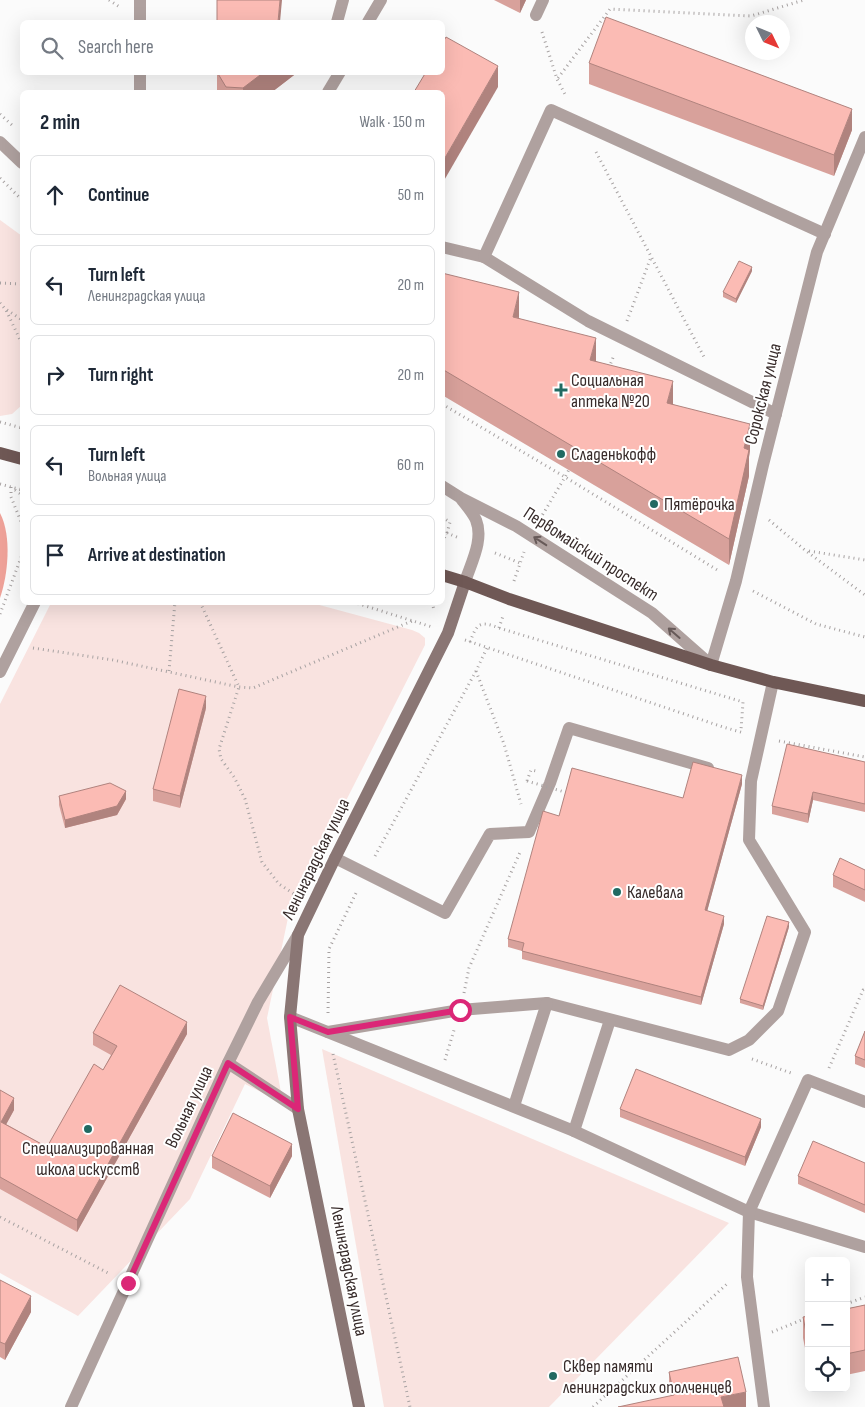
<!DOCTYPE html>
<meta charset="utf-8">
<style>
:root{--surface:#fff;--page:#f6f6f7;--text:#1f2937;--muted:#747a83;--line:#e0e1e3}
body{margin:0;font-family:"Sofia Sans Condensed",sans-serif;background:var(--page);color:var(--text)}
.controls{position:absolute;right:15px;bottom:15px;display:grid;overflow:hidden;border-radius:8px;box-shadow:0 5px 20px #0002}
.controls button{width:45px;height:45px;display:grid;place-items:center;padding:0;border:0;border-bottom:1px solid var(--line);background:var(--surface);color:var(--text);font:25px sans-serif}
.compass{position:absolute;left:745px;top:15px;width:45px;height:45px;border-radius:50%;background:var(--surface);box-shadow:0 5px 20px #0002;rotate:133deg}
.stop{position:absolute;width:15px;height:15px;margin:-11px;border:4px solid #db2777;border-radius:50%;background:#fff}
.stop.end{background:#db2777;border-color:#fff;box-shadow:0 1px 5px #0008}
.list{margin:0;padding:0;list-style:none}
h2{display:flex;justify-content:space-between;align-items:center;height:65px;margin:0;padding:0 20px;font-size:21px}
h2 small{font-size:16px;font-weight:400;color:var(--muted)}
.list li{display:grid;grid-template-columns:32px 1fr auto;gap:15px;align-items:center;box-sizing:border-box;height:80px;margin:0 10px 10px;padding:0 10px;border:1px solid var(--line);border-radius:8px}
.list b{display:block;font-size:19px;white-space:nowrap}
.list p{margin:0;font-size:16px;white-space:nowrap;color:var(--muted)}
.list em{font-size:16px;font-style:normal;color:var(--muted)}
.icon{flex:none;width:28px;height:28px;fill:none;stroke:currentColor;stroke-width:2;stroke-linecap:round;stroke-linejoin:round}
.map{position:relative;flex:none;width:865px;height:1407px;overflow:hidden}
.search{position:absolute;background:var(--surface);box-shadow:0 5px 20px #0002;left:20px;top:20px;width:425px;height:55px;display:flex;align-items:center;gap:12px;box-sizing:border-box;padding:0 18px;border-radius:8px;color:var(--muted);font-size:19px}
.panel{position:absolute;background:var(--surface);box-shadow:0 5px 20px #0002;left:20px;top:90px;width:425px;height:515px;border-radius:8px}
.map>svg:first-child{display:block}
.green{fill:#f9e3e0}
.forest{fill:#eea198}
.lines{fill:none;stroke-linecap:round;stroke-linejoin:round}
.path{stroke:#a7a2a2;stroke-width:3;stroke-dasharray:1 4;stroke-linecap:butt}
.service{stroke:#afa19f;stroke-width:12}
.minor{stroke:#afa19f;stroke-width:12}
.tertiary{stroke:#afa19f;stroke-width:12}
.secondary{stroke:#8a7674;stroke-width:12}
.primary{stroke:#6f5855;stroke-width:12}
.path-bridge{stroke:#a7a2a2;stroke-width:3;stroke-dasharray:1 4;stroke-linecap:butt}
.wall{fill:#d8a19b}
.shaded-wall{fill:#b0837e}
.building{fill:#fbbbb4;stroke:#b0837e}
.oneway{stroke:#675a59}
.route{stroke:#db2777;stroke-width:6}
.poi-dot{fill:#216a62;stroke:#fff;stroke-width:2}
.labels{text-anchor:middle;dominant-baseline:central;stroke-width:4;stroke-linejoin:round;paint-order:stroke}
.poi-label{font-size:18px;fill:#372b2a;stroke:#fff;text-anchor:start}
.street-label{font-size:18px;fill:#372b2a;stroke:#fff}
</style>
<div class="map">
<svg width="865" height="1407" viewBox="0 0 865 1407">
<rect width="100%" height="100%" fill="#fbfbfb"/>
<g class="green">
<path d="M0 220 22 236V405L12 414 0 416Z"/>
<path d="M51 603H312L412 630 419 633 425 638V645L289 913 267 1018 283 1103 245 1084 190 1199 78 1316 0 1273V704Z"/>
<path d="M322 1049 729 1223 549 1407H384Z"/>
</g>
<path class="forest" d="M0 513C12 536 8 575 0 598Z"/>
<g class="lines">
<g class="path">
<path d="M109 0 121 8"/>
<path d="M542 32 557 79 566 96"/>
<path d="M558 78 610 9 751 16 804 0"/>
<path d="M0 114 13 126"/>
<path d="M596 152 704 357"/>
<path d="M0 178 22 200"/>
<path d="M0 283 22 284"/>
<path d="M0 303 6 310 22 344"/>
<path d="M7 310 22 320"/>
<path d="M627 321 651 257"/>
<path d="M609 368 614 355"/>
<path d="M442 404 565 477 719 571"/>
<path d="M0 422 22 428"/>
<path d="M0 484 22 490"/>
<path d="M11 487V497L22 524"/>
<path d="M15 490 22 495"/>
<path d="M442 517 450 522 447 533"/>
<path d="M540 519 565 477 571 466"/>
<path d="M769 520 806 551 865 595"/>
<path d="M442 542 447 533 459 538"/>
<path d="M809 551 865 560"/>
<path d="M495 553 520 563"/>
<path d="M514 581 524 552"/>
<path d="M753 591 816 624 865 637"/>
<path d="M200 602 239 687 219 749 221 759 234 777 245 799 262 862 279 884 297 896"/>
<path d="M353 602 432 627"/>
<path d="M432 602 434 610"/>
<path d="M0 614 22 555"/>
<path d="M499 628 503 616"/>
<path d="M465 640 723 727 744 733"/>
<path d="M470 642C477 624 479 620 499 628L743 702 741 730"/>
<path d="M33 648 113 660 239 687 253 688 412 621"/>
<path d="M169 671 175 602"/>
<path d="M476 671 504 744 521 804"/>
<path d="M779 741 865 757"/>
<path d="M527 781 531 770 536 771"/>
<path d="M375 856 476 671 487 648"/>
<path d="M464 993 469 968 521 850"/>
<path d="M328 1013 329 949 357 891"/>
<path d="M333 1054 410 1407"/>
<path d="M752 1059 791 1073"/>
<path d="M445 1060 454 1030"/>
<path d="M829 1068 863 990 865 989"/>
<path d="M0 1217 110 1274"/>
<path d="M846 1304 865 1297"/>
<path d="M772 1332 809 1317"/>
<path d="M593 1407 728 1283"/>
</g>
<g class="service">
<path d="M140 0V22"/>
<path d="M536 15 543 0"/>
<path d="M337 22 343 0"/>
<path d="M140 72V92"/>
<path d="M442 247 484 257 588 321 776 414"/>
<path d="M484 257 551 110 825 234"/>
<path d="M0 672 35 602"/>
<path d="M335 858 445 913 490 834 529 832 550 783 569 728 708 768"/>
<path d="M290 1017 574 1131 749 1212 865 1247"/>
<path d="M328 1032 460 1010 547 1003 729 1050 749 1040 778 1011 805 932 749 840 751 781 773 682"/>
<path d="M228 1063 298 1109"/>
<path d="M514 1106 547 1003"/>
<path d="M574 1131 610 1020"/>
<path d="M764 1407 747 1277 749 1212 808 1080 865 1102"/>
</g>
<g class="minor">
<path d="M368 22 381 0"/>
<path d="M328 92 340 72"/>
<path d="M711 665 736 581 763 465 817 252 865 137"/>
<path d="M71 1407 228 1063 258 1002 298 935"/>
</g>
<g class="tertiary">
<path d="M0 142 22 163"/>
<path d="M442 486 461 498 516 526 652 613 711 665"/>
<path d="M462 500C467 506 473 513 476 520 484 540 471 563 465 582"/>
</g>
<path class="secondary" d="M359 1407 298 1109 290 1017 298 935 335 858 448 633 465 582"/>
<g class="primary">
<path d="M0 453 22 459"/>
<path d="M442 575 465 582 509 599 711 665 773 682 865 701"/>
</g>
<path class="path-bridge" d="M527 781 568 793"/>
</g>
<g class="wall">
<path d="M494 0H526L520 13Z"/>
<path d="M589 63 852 130 834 176 589 84Z"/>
<path d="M217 72H298L272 92H217Z"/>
<path d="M752 271 736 303 723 297V292Z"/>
<path d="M442 273 519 318 673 404 750 450 749 457V476L729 565 442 395Z"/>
<path d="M206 708 180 808 153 801V789Z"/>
<path d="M865 762V812L813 800 808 823 772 814V806Z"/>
<path d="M742 784 707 911 724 924 701 1005 522 959V951L508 947V939L559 816 683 798Z"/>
<path d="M59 796 126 799 117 815 65 828 59 805Z"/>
<path d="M865 870V902L833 887V875Z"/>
<path d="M789 927 763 1010 740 1003V999Z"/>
<path d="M865 1031V1068L855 1064V1056Z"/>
<path d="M93 1033 187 1034 77 1232 0 1189V1090L14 1110 6 1124 47 1147 103 1070 111 1055 93 1045Z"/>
<path d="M620 1109 761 1127 745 1166 620 1117Z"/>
<path d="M212 1156H292L270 1198 212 1168Z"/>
<path d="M865 1163V1213L798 1184V1176Z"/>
<path d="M0 1280 31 1312 5 1360 0 1357Z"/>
<path d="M865 1305V1371L846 1375V1309Z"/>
<path d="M809 1316V1368L803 1338V1317Z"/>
<path d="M669 1372 746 1407 671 1396 669 1387Z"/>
</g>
<g class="shaded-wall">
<path d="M280 0H282L280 22H278Z"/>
<path d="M520 0H526L520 13Z"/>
<path d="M498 66V87L442 184V163Z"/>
<path d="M264 72H298L272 92H243V88Z"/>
<path d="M852 109V130L834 176V155Z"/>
<path d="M752 267V271L736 303V299Z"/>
<path d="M519 292V318L513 317Z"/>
<path d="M596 338V364L590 360Z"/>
<path d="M673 381V407L667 403Z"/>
<path d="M750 424V450L749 457V476L729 565V539L744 448Z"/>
<path d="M206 696V708L180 808V796Z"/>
<path d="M742 775V784L705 919V910Z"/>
<path d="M126 791V799L117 815 65 828V820Z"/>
<path d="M813 792V800L808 823V814Z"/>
<path d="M724 916V924L701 1005V997Z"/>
<path d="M789 922V927L763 1010V1006Z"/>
<path d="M187 1022V1034L77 1232V1220Z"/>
<path d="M14 1098V1110L1 1134V1122Z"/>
<path d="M761 1119V1127L745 1166V1157Z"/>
<path d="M292 1144V1156L270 1198V1186Z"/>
<path d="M31 1296V1312L5 1360V1344Z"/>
<path d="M746 1392V1407H721V1397Z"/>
</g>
<g class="building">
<path d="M217 0H280L278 22H217Z"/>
<path d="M606 17 852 109 834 155 589 63Z"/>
<path d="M446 37 498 66 442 163V92H414L426 72H442V44Z"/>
<path d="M217 72H264L243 88 226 87Z"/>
<path d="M739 261 752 267 736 299 723 292Z"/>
<path d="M442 273 519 292 513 317 596 338 590 360 673 381 667 403 750 424 744 448 749 450 729 539 442 369Z"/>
<path d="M179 689 206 696 180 796 153 789Z"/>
<path d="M787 744 865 762V804L813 792 808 814 772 806Z"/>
<path d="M693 762 742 775 705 910 724 916 701 997 522 951 524 943 508 939 543 811 559 816 572 768 683 798Z"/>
<path d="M110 783 126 791 117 806 65 820 59 796Z"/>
<path d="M840 858 865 870V890L833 875Z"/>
<path d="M767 916 789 922 763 1006 740 999Z"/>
<path d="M120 985 187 1022 77 1220 0 1177V1090L14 1098 1 1122 47 1147 94 1064 103 1070 117 1046 93 1033Z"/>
<path d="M865 1031V1060L855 1056Z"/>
<path d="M636 1069 761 1119 745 1157 620 1109Z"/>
<path d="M233 1113 292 1144 270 1186 212 1156Z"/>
<path d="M813 1141 865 1163V1205L798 1176Z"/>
<path d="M0 1280 31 1296 5 1344 0 1342Z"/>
<path d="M865 1305V1350L846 1354V1309Z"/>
<path d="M809 1316V1347L803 1317Z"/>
<path d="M738 1357 746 1392 721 1397 724 1407H618L674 1395 669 1372Z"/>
</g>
<defs><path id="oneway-shaft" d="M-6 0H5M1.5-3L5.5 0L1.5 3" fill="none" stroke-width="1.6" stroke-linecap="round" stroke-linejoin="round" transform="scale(1.25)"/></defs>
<g class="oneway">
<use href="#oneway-shaft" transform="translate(540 541) rotate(-147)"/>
<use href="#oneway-shaft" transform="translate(674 633) rotate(-139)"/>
</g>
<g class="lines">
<path class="route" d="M128 1283 228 1063 298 1109 290 1017 328 1032 460 1010"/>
</g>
<g class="poi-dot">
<path d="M558.5 382.5h5v5h5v5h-5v5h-5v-5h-5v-5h5z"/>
<circle cx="561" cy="454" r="5"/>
<circle cx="654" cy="504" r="5"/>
<circle cx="617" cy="892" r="5"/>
<circle cx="88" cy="1129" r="5"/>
<circle cx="553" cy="1376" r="5"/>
</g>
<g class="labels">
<g class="poi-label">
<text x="571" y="380">Социальная<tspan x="571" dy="21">аптека №20</tspan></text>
<text x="571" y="454">Сладенькофф</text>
<text x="664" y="504">Пятёрочка</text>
<text x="627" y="892">Калевала</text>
<text x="88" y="1148" text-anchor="middle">Специализированная<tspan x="88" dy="21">школа искусств</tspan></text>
<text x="563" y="1366">Сквер памяти<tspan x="563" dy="21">ленинградских ополченцев</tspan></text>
</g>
<g class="street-label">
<text transform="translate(763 394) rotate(-76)">Сорокская улица</text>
<text transform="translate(591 554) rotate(33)">Первомайский проспект</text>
<text transform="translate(316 859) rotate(-64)">Ленинградская улица</text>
<text transform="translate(189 1107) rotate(-65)">Вольная улица</text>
<text transform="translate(349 1271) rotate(79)">Ленинградская улица</text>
</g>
</g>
</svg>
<div class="controls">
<button>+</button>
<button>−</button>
<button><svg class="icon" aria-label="locate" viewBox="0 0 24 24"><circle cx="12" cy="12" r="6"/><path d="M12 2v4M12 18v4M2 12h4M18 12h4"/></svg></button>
</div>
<svg class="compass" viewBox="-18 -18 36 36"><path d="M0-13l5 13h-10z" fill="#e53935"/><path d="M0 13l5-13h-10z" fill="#747a83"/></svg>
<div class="stop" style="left:460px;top:1010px"></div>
<div class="stop end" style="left:128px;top:1283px"></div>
<div class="search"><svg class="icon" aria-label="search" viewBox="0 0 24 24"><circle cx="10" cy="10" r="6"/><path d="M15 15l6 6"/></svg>Search here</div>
<section class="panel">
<h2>2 min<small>Walk · 150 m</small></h2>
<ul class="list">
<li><svg class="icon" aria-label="ahead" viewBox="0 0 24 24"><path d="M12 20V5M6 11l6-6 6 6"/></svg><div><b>Continue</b></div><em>50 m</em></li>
<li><svg class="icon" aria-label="left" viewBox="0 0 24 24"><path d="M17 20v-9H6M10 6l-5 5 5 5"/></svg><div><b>Turn left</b><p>Ленинградская улица</p></div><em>20 m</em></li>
<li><svg class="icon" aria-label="right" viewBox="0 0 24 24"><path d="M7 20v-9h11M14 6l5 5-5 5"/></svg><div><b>Turn right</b></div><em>20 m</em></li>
<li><svg class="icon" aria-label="left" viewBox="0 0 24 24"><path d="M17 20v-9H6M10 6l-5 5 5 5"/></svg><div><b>Turn left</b><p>Вольная улица</p></div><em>60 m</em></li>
<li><svg class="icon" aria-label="arrive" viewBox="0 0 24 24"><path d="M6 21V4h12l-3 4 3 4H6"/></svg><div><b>Arrive at destination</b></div></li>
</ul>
</section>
</div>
